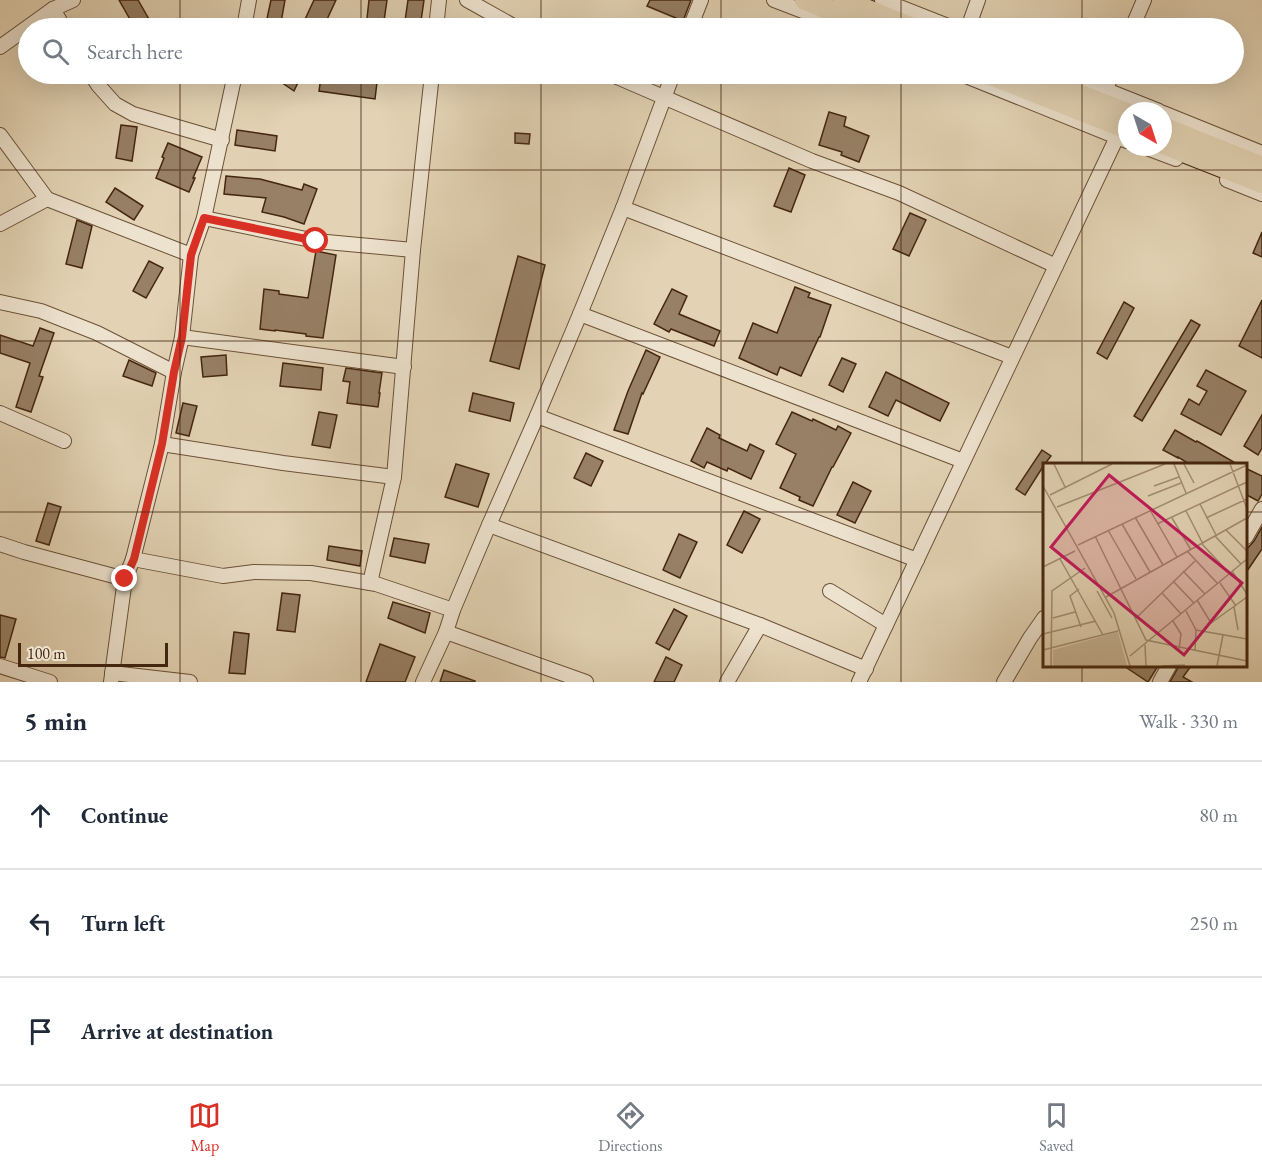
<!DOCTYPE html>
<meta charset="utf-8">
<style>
:root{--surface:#fff;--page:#f2f2f3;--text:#1f2937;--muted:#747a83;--line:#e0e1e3;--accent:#d93025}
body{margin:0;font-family:"EB Garamond",serif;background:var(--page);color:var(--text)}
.compass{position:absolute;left:1118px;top:102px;width:54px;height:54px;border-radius:50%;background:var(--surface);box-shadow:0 6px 24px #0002;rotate:141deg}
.scale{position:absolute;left:18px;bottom:15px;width:150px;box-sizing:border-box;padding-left:6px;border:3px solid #45260f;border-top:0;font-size:16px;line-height:21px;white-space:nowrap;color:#45260f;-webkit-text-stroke:4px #ede2ce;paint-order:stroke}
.stop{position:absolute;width:18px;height:18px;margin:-14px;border:4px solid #d93025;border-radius:50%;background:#fff}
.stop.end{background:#d93025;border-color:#fff;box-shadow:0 2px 6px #0008}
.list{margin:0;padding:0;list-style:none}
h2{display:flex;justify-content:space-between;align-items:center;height:78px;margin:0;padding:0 24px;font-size:26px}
h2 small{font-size:20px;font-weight:400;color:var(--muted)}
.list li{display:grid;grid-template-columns:39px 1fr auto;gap:18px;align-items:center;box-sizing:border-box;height:108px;padding:0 24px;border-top:2px solid var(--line)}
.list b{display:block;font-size:22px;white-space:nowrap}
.list em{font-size:20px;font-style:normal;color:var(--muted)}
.icon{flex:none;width:33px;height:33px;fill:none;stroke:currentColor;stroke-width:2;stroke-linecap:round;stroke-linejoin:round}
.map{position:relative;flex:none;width:1262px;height:682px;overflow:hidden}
.search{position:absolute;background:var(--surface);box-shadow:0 6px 24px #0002;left:18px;right:18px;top:18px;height:66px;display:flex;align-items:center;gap:15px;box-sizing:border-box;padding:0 21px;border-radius:33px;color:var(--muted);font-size:22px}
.sheet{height:402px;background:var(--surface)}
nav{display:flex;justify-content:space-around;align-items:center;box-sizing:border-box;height:84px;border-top:2px solid var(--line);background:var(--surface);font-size:16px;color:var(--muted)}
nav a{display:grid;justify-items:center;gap:3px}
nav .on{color:var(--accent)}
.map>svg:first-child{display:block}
.building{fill:#978065;stroke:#45260f;stroke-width:1.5}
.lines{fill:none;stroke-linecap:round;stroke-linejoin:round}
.minor-casing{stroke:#6c5138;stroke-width:16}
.highway-casing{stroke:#45260f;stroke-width:22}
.minor{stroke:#ede2ce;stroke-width:14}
.highway{stroke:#e3d3b4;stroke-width:20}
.route{stroke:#d93025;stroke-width:8}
.grid{fill:none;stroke:#45260f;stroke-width:1.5;stroke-opacity:0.55}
.inset-road{fill:none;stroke:#a48e72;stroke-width:1.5}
.view{fill:#c2185b;fill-opacity:0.15;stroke:#c2185b;stroke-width:3}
.inset-edge{fill:none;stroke:#45260f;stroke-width:3}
</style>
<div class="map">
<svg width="1262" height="682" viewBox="0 0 1262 682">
<rect width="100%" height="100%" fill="#e3d3b4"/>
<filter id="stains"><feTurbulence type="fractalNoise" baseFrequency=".00333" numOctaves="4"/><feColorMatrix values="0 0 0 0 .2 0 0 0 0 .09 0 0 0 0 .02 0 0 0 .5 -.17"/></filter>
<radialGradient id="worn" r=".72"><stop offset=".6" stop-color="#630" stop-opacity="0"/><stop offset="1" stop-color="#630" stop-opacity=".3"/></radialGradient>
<g class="building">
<path d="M119 0H138L154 28H135Z"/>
<path d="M271 0H285L280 28H265Z"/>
<path d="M314 0H336L323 28H301Z"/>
<path d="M369 0H387L383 28H366Z"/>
<path d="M408 0H424L420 28H404Z"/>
<path d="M650 0H691L683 21 647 6Z"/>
<path d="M281 74H302L294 91 278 80Z"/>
<path d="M361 74H378L375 99 319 91 321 77 360 82Z"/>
<path d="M389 74H415L414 82 389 79Z"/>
<path d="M829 112 846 117 844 126 869 136 859 162 841 155 842 152 819 145Z"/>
<path d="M121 125 137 127 132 161 116 158Z"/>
<path d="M237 130 277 136 275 151 235 145Z"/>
<path d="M515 133 530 134 529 144 515 143Z"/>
<path d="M168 143 202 157 193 178H195L189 192 156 178 164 158 162 157Z"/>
<path d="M789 168 805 175 791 212 774 206Z"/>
<path d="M226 176 260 179 302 190 304 184 317 189 304 224 284 217 262 212 266 198 224 194Z"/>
<path d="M115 188 143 206 134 220 106 202Z"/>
<path d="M910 213 926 220 909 256 893 249Z"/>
<path d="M77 220 92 226 82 268 66 264Z"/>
<path d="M1262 232V257L1253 253Z"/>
<path d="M316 251 336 255 323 338 306 336V334L275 330V331L260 329 264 289 279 291V294L308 298Z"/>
<path d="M518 256 545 265 519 369 490 361Z"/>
<path d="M149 261 163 268 146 298 133 291Z"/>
<path d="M795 287 810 293 808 297 831 305 820 337H819L801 376 780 367 777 375 739 358 753 323 777 333Z"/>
<path d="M672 289 687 296 679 314 720 331 714 346 671 329 669 332 654 324Z"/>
<path d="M1262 300V358L1239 346Z"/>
<path d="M1124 302 1134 308 1107 359 1097 353Z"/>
<path d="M1191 320 1200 325 1142 421 1134 416Z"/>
<path d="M40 328 54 333 39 376 43 377 31 412 16 407 30 363 0 353V335L33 346Z"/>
<path d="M646 350 660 357 643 394 642 393 628 434 614 430 628 391Z"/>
<path d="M226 355 227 375 203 377 201 357Z"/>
<path d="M842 358 856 364 843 392 829 385Z"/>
<path d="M129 360 156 373 152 386 123 376Z"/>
<path d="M283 363 323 368 321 390 280 386Z"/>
<path d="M346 368 382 373 379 393H380L378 407 347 403 350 382 343 381Z"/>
<path d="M1206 370 1246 391 1221 435 1181 414 1189 399 1199 405 1207 391 1197 386Z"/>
<path d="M886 372 949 403 940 421 896 400 888 416 869 407Z"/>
<path d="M473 393 514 403 510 421 469 411Z"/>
<path d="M183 403 197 406 189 436 176 433Z"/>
<path d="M319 412 337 415 330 448 312 445Z"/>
<path d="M792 412 812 421 813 419 836 430 838 426 851 433 833 467H832L813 506 799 500 800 497 780 488 796 454 776 444Z"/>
<path d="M1262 415V448L1258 455 1244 446Z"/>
<path d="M707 428 720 435 719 438 747 451 750 444 764 451 751 479 728 468 727 471 707 462 704 468 691 461Z"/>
<path d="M1175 430 1196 442 1197 441 1239 465H1191L1178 457V458L1163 450Z"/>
<path d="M1042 450 1051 456 1044 465 1025 495 1016 489Z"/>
<path d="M586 453 603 461 591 486 574 478Z"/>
<path d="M456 464 489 474 478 507 445 497Z"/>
<path d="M1245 468 1262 476V494L1258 501 1245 494Z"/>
<path d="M853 482 871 491 855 523 837 515Z"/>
<path d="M48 503 61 507 49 545 36 541Z"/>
<path d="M744 511 760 519 742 553 727 545Z"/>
<path d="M1262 527V549L1245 574V551L1254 541Z"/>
<path d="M679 534 697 542 680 578 663 570Z"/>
<path d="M394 538 429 544 425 563 390 556Z"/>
<path d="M329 546 362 551 360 566 327 560Z"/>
<path d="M282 593 300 595 295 632 277 630Z"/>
<path d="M393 602 430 613 425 633 388 618Z"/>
<path d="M674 609 687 616 669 650 656 643Z"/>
<path d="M0 615 16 619 5 658 0 657Z"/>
<path d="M234 632 249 634 245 674 229 673Z"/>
<path d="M380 644 415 657 405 682H366Z"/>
<path d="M666 657 682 665 674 682H654Z"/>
<path d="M1124 666H1158L1148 682Z"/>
<path d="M1179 666H1191L1183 677 1192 682H1170Z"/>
<path d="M444 670 475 681V682H440Z"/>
</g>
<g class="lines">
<g class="minor-casing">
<g id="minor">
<path d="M467 0 517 28"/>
<path d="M774 0 847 28"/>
<path d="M882 0 953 28"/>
<path d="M53 9 64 28"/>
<path d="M244 28 249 0"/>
<path d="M436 28 439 0"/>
<path d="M690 28 701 0"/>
<path d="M968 28 978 0"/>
<path d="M1132 28 1144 0"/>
<path d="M0 47 53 9 73 0"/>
<path d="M91 74 98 85 115 104 133 114 222 140"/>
<path d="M610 74 812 161 899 193 1056 266"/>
<path d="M961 74 1127 141"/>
<path d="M1066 74 1159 111"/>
<path d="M1106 89 1112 74"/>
<path d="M1163 113 1262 153"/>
<path d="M0 135 47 199 191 255"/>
<path d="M1144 147 1176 159"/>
<path d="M1227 180 1262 194"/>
<path d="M623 208 1012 357"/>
<path d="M204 218 316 241 413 250"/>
<path d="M0 224 47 199"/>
<path d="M0 302 41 311 97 333 174 372"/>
<path d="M580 314 963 461"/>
<path d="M182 337 404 367"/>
<path d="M0 413 64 441"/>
<path d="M537 416 917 560"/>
<path d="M162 444 283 463 394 477"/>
<path d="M489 525 760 625 866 669"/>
<path d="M1246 537 1262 509"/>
<path d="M0 544 24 552 125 579"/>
<path d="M133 559 223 576 254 572 311 573 376 584 453 610"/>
<path d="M370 583 394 477 413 250 432 74"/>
<path d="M830 591 886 625"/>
<path d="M446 632 586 682"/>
<path d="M0 666 50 682"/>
<path d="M112 673 190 682"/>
<path d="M111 682 125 579 133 559 162 444 174 372 182 337 191 255 204 218 235 74"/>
<path d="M423 682 446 632 453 610 489 525 537 416 580 314 623 208 673 74"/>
<path d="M727 682 760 625"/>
<path d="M859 682 1117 137"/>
<path d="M1004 682 1030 638 1044 618"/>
<path d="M1160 682 1169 666"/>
</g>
</g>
<g class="highway-casing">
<g id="highway">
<path d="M805 0 876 28"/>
<path d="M843 0 913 28"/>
<path d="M988 74 1127 129"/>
<path d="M1027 74 1127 113"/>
<path d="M1163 127 1262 167"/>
<path d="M1163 144 1262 183"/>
</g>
</g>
<use href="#minor" class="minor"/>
<use href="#highway" class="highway"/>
</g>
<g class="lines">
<path class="route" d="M125 579 134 559 162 444 174 372 182 337 191 255 204 218 316 241"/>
</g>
<path class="grid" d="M180 0V28M361 0V28M541 0V28M721 0V28M901 0V28M1082 0V28M180 74V682M361 74V682M541 74V682M721 74V682M901 74V682M1082 74V464M0 170H1262M0 341H1262M0 512H1044M1246 512H1262M1082 666V682"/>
<g transform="translate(1043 463)">
<rect width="204" height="204" fill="#e3d3b4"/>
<path d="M75 169 84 203H10V187Z" fill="#c8b698"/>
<path class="inset-road" d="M11 1 22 24M131 1 143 30M141 1 151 20M187 1 204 46M0 23 71 150 87 203M111 23 136 14M7 32 69 1M105 33 138 20M157 41 173 72M14 44 122 1M107 47 134 94M143 48 160 81M92 54 120 102M129 55 148 87M163 55 204 36M79 61 107 109M114 61 204 19M65 67 93 116M183 67 204 88M52 73 103 177 204 198M172 73 198 101M159 81 187 111M35 82 204 2M145 89 175 121M17 96 60 172M0 104 32 88M140 108 162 131M189 108 204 131M130 118 151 140M177 120 193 143M36 126 27 133 38 164M54 128 69 155M119 130 138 151M63 134 204 55M154 137 168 160 204 134M191 144 195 167M143 148 153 167 152 188M10 155 32 149M93 155 152 98M130 158 138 171 136 186M153 167 204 176M0 171 53 158M102 182 103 203M0 187 75 168M87 193 204 96M8 203 9 128 42 105M119 203 142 202M174 203 180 172"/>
<path class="view" d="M66 12 199 120 141 192 8 84Z"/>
<rect width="204" height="204" class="inset-edge"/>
</g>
<rect width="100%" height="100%" filter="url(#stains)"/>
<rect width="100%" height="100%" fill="url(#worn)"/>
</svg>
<svg class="compass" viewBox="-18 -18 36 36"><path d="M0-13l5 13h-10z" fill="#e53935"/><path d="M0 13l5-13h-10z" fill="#747a83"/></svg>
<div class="scale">100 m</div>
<div class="stop" style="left:316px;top:241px"></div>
<div class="stop end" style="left:125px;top:579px"></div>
<div class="search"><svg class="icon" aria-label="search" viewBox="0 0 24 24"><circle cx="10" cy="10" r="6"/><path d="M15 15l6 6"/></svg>Search here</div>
</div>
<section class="sheet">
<h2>5 min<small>Walk · 330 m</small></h2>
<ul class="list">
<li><svg class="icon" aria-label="ahead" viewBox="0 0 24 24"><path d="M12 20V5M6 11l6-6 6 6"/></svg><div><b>Continue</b></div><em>80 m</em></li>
<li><svg class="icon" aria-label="left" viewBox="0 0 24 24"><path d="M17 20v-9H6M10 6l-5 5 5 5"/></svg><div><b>Turn left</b></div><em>250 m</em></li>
<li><svg class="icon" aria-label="arrive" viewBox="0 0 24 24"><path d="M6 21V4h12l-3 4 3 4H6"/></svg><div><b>Arrive at destination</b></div></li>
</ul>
</section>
<nav>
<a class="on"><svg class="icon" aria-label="map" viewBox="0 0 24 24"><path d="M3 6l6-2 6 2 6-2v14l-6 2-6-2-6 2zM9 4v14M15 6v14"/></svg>Map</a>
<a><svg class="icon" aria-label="directions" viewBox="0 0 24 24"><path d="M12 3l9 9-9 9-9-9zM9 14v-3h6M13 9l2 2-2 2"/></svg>Directions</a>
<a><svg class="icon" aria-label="saved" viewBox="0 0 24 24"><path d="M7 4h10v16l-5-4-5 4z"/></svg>Saved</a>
</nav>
